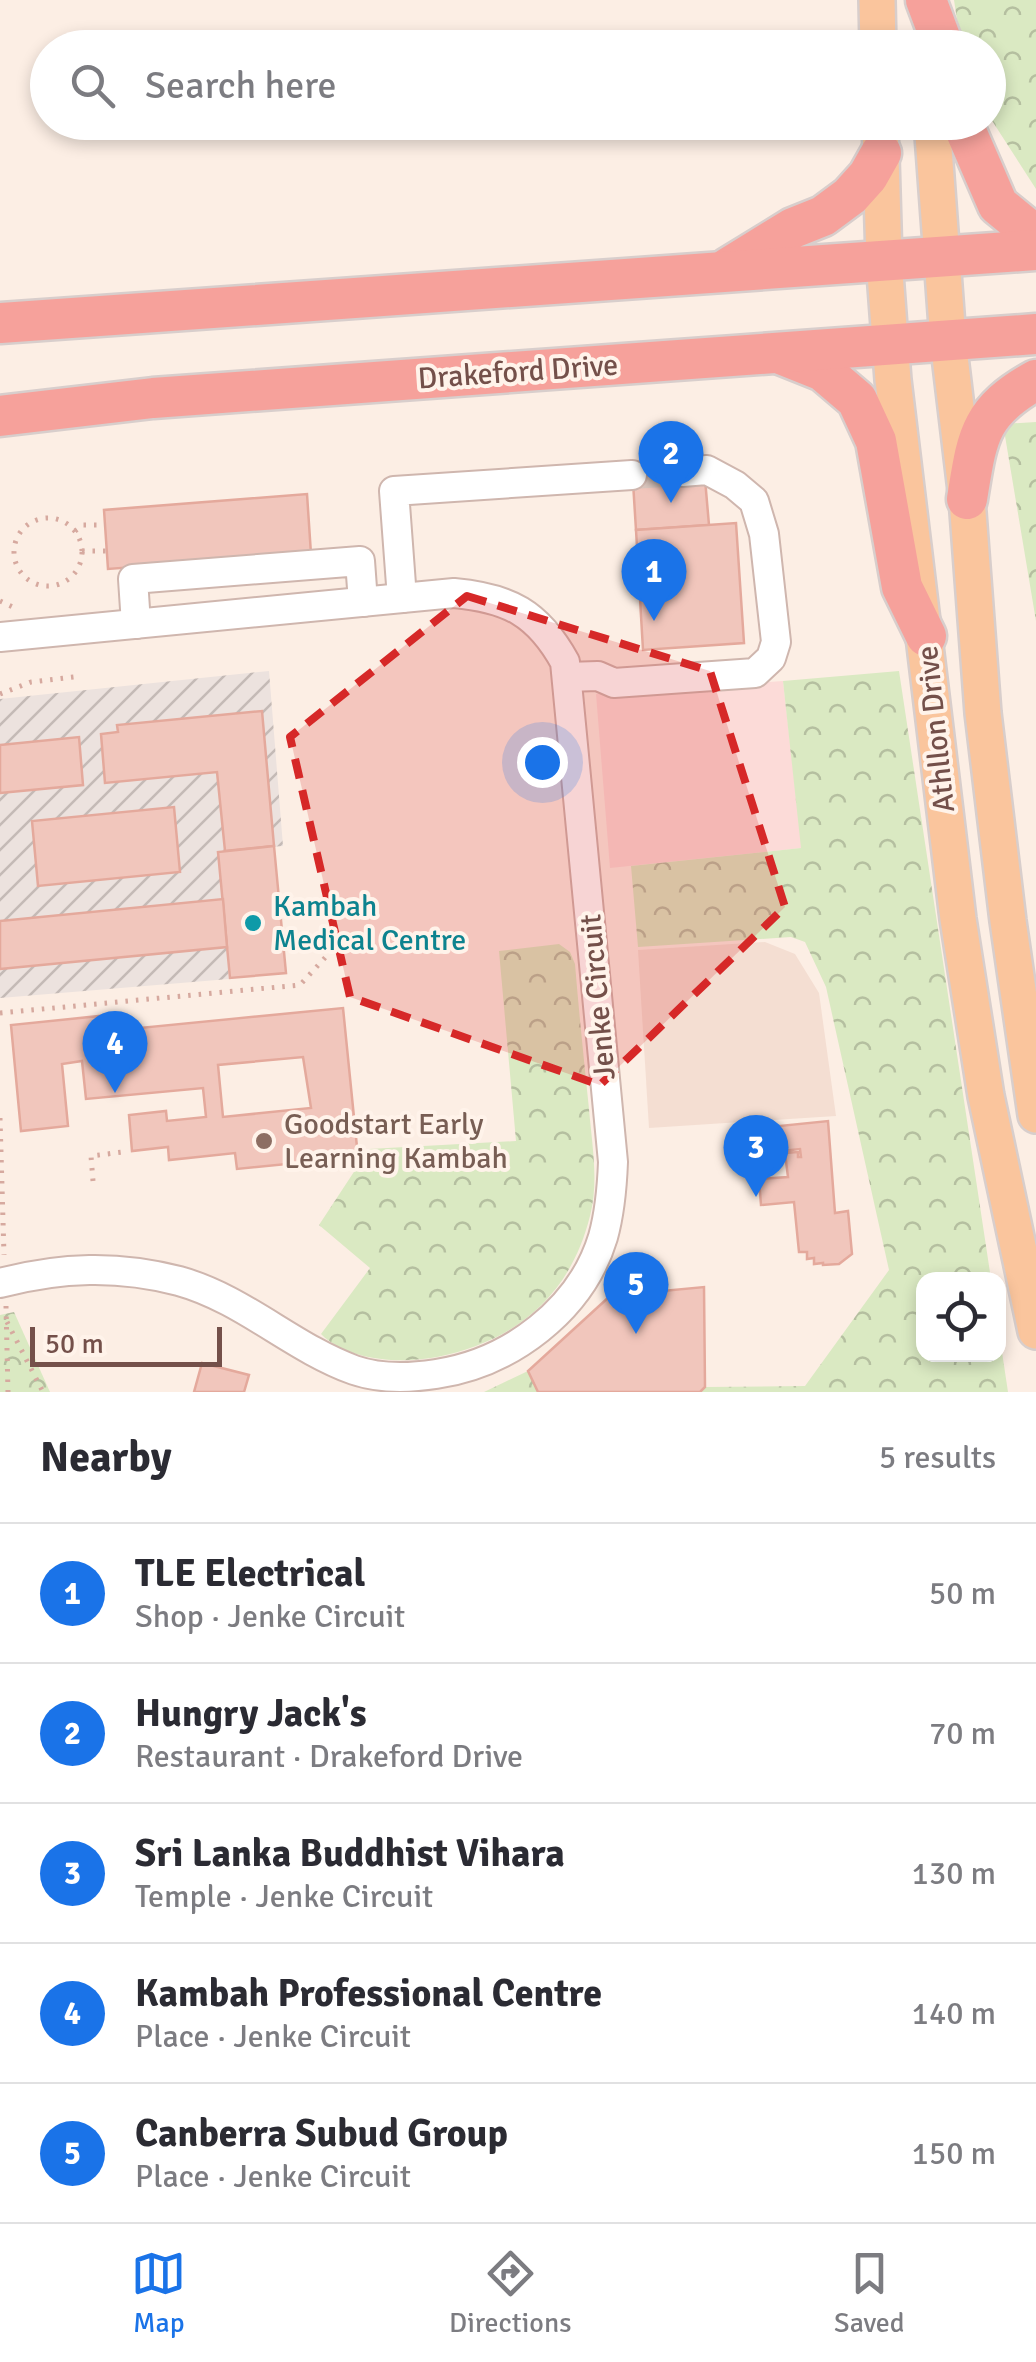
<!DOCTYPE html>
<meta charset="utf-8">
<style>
:root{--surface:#fff;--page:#f7f7f7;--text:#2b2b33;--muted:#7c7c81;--line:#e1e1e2;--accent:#1a73e8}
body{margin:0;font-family:Signika,sans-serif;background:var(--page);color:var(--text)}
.controls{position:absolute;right:30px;bottom:30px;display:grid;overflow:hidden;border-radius:20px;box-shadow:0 5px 15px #0003}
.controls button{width:90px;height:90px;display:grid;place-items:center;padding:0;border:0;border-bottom:2px solid var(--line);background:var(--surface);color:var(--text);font:50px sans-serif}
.scale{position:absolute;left:30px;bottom:25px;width:192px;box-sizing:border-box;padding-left:10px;border:5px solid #74504a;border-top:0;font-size:28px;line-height:35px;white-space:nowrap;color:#74504a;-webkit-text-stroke:8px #fff3ea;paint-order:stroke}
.you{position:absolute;left:542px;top:762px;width:35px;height:35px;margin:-25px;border:8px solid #fff;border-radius:50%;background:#1a73e8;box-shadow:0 0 0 15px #1a73e833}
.badge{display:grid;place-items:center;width:65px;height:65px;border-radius:50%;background:var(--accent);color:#fff;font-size:32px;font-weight:700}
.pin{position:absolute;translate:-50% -82px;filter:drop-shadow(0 2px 5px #0008)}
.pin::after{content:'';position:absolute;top:52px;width:35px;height:30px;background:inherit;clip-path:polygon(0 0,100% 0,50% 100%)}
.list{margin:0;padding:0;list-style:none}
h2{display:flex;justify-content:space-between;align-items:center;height:130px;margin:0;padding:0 40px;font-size:42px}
h2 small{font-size:32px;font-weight:400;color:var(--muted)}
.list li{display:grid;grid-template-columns:65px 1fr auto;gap:30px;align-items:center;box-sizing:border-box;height:140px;padding:0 40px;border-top:2px solid var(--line)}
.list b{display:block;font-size:38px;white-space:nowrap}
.list p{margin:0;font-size:32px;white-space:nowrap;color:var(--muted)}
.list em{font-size:32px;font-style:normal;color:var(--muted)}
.icon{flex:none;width:55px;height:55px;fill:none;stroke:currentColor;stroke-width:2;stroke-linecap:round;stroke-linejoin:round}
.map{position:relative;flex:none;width:1036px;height:1392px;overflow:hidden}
.search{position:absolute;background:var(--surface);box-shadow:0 5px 15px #0003;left:30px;right:30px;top:30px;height:110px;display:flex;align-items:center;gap:25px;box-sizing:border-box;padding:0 35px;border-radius:55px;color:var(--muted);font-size:38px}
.sheet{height:830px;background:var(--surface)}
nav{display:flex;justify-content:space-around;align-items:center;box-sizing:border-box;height:140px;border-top:2px solid var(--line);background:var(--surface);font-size:28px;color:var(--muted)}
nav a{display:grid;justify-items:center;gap:5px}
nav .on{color:var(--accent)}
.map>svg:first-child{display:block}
.residential{fill:#f4ded2}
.commercial{fill:#fcdbd8}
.industrial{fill:url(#industrial-furrows)}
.park{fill:url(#park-crowns)}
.building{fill:#f1c6bc;stroke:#e4a99c;stroke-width:2.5;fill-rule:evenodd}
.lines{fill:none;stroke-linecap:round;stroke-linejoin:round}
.minor-tunnel{stroke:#dac6be;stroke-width:28;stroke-dasharray:28 14;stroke-linecap:butt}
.minor-casing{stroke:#cfb6ae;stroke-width:32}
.major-casing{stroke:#d8cecc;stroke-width:40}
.highway-casing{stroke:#d8cecc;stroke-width:45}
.path{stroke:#d6a99f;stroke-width:5;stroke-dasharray:2.5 8;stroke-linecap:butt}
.minor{stroke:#fff;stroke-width:28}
.major{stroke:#fac59d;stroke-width:35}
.highway{stroke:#f6a19b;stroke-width:40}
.marked{fill:#d62828;fill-opacity:0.2;stroke:#d62828;stroke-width:8;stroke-dasharray:20 12;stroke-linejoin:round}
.culture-dot{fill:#0f9aa8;stroke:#fff3ea;stroke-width:4}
.education-dot{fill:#8d6e63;stroke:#fff3ea;stroke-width:4}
.labels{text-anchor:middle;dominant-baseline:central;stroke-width:8;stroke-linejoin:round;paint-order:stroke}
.street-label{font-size:30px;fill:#74504a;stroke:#fff3ea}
.culture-label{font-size:30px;fill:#0d838f;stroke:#fff3ea;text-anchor:start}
.education-label{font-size:30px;fill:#785e54;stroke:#fff3ea;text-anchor:start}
</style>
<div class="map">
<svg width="1036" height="1392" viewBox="0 0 1036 1392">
<defs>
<pattern id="industrial-furrows" width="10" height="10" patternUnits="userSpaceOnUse" patternTransform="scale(2.5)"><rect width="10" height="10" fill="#ece2de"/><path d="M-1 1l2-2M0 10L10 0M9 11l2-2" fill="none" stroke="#c4bab6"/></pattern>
<pattern id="park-crowns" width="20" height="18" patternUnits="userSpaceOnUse" patternTransform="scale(2.5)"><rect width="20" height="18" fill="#dae9c2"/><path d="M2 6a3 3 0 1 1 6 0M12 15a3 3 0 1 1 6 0" fill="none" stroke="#b5bfa0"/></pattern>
</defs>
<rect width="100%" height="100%" fill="#fceee4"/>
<path class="residential" d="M765 942 795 954 819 993 836 1116 649 1128 638 950Z"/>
<path class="commercial" d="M783 681 802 848 610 868 596 694Z"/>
<path class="industrial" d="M269 671 283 846 219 851 229 979 0 998V699Z"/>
<g class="park">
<path d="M954 0H1036V189L989 116 988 48 961 47Z"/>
<path d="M1036 422V621L1003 424Z"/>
<path d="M899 671 991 1279 924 1280V1354H998L999 1332 1008 1392H700L705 1387 805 1386 889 1270 826 987 805 942 791 937 638 947 631 866 801 848 783 681Z"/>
<path d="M559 944 570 952 575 964C579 1013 584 1061 589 1109 592 1144 599 1182 590 1216 570 1296 516 1341 437 1357 402 1364 347 1361 321 1334L370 1268 319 1225 369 1149 516 1141 499 951Z"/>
<path d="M14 1312 50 1392H0V1315Z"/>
<path d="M528 1371 538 1392H484Z"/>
</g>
<g class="building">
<path d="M681 463 705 479 709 525 636 530 632 466Z"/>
<path d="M307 494 311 554 108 569 104 510Z"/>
<path d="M736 523 744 643 643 650 636 530Z"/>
<path d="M262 711 274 846 225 851 217 772 105 783 101 734 118 732 117 725Z"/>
<path d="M79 737 83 785 0 793V745Z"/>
<path d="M174 807 180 872 38 886 32 821Z"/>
<path d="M274 846 286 973 230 978 218 852Z"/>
<path d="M223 899 227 947 0 969V921Z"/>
<path d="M343 1008 358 1157 237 1169 235 1153 169 1160 168 1147 132 1151 129 1115 166 1111 167 1121 206 1117 203 1088 86 1099 82 1061 62 1064 68 1126 21 1131 11 1025 119 1014 120 1030ZM303 1057 311 1108 223 1117 218 1065Z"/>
<path d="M828 1121 835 1213 848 1211 852 1254 839 1264 823 1265V1263L814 1264V1258L807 1259V1252H799L794 1202 761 1205 759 1179 788 1177 785 1153 798 1152V1157H801L800 1149 781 1151 779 1126Z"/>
<path d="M704 1287 705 1387 700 1392H538L528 1371 610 1296Z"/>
<path d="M202 1363 249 1375 244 1392H194Z"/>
</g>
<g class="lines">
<path class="minor-tunnel" d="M632 475 682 472"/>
<g class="minor-casing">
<g id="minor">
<path d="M402 598 394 491 632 475"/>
<path d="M136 624 133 579 360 561 363 602"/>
<path d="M0 637 454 593C509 598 538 613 565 662L613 1162C612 1188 610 1212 603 1237 581 1310 510 1363 436 1374 410 1378 380 1379 354 1370 291 1347 244 1299 179 1281 118 1265 61 1267 0 1283"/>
<path d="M567 677 598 676 614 683 755 673 771 658 776 642 764 534 754 501 735 485 707 470 682 472"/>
</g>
</g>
<g class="major-casing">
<g id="major">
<path d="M877 0 878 48"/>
<path d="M880 122 884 260 893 380 958 919 986 1096 1036 1331"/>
<path d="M932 122 948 340 967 499 983 713 1008 921 1036 1115"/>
</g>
</g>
<g class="highway-casing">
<g id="highway">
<path d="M926 0 944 48"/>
<path d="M962 122 998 205 1036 236"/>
<path d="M728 268 793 228 823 216 850 196 868 176 881 153"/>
<path d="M0 323 1036 250"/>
<path d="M783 355 823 371 857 400 876 441 902 587 926 636"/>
<path d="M0 416 153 398 1036 334"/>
<path d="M967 499C977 438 978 412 1036 380"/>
</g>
</g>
<g class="path">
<circle cx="48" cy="552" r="34"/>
<path d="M75 531 83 525H105"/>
<path d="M82 551H107"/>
<path d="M0 601 15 608"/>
<path d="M0 694 31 682 74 677"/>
<path d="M0 1013 300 985 333 949"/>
<path d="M0 1118 4 1255"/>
<path d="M93 1181 91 1156 123 1152"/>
<path d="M6 1306 8 1392"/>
<path d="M7 1322 43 1392"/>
</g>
<use href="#minor" class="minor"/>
<use href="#major" class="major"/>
<use href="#highway" class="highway"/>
</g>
<path class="marked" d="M467 596 710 671 785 907 600 1085 350 997 290 737Z"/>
<circle class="culture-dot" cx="253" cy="923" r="10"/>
<circle class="education-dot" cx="264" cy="1141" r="10"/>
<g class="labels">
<g class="street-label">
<text transform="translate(518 372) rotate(-4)">Drakeford Drive</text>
<text transform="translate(936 729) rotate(-96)">Athllon Drive</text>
<text transform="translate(598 997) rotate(-95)">Jenke Circuit</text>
</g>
<g class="culture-label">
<text x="273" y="906">Kambah<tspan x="273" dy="34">Medical Centre</tspan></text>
</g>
<g class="education-label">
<text x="284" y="1124">Goodstart Early<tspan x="284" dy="34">Learning Kambah</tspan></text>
</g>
</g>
</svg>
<div class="controls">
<button><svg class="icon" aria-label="locate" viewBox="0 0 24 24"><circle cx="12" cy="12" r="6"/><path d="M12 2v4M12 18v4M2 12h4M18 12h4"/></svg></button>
</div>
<div class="scale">50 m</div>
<div class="you"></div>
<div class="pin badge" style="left:654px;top:621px">1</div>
<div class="pin badge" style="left:671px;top:503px">2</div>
<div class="pin badge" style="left:756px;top:1197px">3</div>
<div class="pin badge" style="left:115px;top:1093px">4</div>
<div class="pin badge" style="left:636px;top:1334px">5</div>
<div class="search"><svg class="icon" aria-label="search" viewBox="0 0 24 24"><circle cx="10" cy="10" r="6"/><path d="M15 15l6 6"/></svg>Search here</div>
</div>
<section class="sheet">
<h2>Nearby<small>5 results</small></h2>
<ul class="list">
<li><span class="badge">1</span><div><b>TLE Electrical</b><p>Shop · Jenke Circuit</p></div><em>50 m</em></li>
<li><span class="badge">2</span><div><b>Hungry Jack's</b><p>Restaurant · Drakeford Drive</p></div><em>70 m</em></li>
<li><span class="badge">3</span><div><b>Sri Lanka Buddhist Vihara</b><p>Temple · Jenke Circuit</p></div><em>130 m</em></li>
<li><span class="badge">4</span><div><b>Kambah Professional Centre</b><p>Place · Jenke Circuit</p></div><em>140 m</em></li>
<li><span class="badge">5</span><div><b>Canberra Subud Group</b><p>Place · Jenke Circuit</p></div><em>150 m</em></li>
</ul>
</section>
<nav>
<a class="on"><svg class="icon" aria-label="map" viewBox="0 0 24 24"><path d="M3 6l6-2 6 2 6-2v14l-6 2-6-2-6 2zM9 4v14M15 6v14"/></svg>Map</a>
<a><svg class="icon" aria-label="directions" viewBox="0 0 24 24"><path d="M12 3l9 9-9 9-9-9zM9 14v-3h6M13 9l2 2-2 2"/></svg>Directions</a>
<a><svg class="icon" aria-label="saved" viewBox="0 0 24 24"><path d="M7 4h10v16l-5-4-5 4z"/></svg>Saved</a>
</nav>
